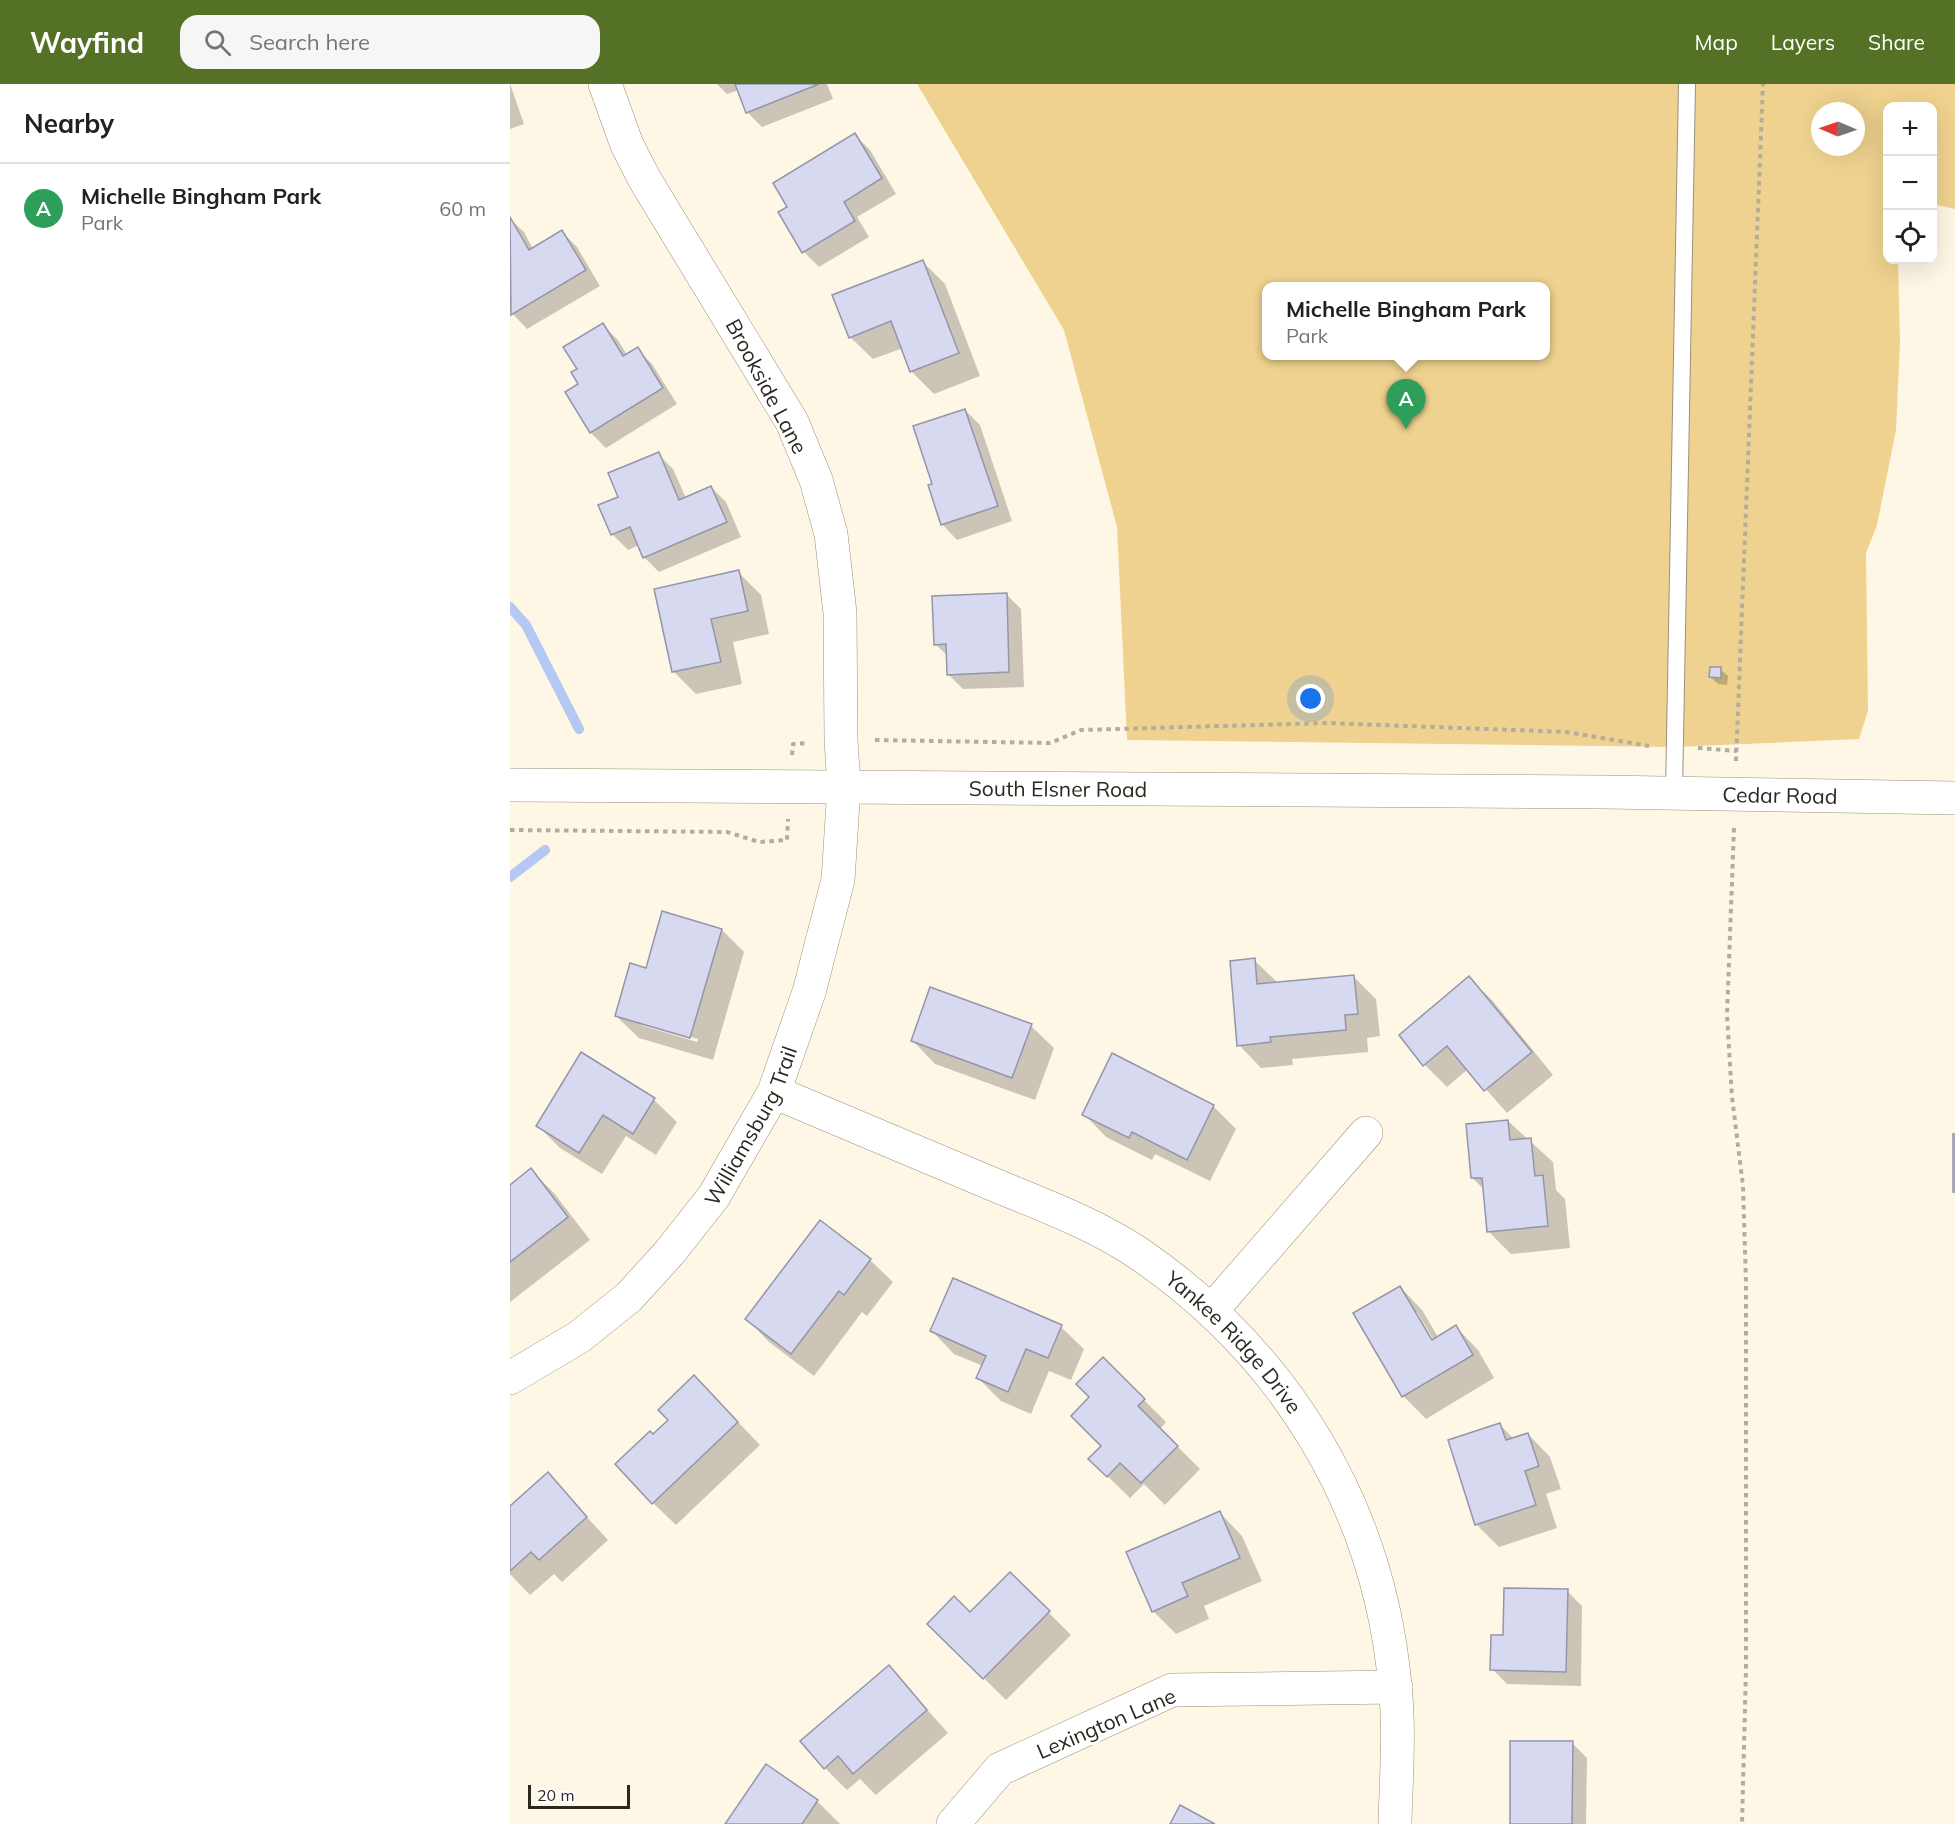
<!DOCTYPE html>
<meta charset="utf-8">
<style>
:root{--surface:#fff;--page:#f6f6f6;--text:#202124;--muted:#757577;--line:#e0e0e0;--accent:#547125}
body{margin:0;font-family:Mulish,sans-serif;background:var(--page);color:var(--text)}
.controls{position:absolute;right:18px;top:18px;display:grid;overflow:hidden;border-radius:12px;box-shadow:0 6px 24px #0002}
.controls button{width:54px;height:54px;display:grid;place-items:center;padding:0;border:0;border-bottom:2px solid var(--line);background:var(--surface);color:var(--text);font:30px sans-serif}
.compass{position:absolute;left:1301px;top:18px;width:54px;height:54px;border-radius:50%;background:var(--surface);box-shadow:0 6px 24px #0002;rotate:272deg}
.scale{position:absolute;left:18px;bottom:15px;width:102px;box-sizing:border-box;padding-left:6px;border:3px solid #2c2820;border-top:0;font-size:16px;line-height:21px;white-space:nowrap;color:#2c2820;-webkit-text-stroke:4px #fff;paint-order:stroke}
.you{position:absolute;left:801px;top:615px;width:21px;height:21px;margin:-15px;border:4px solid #fff;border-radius:50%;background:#1a73e8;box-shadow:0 0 0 9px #1a73e833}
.badge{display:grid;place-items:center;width:39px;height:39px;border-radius:50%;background:var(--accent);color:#fff;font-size:20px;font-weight:700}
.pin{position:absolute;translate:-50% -50px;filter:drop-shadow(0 2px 3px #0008)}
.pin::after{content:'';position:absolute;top:32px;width:21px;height:18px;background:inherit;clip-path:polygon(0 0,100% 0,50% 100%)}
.popup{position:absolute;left:752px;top:198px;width:288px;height:78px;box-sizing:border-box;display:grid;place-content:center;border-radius:12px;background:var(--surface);filter:drop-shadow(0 2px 4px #0005);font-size:20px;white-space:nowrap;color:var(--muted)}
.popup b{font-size:22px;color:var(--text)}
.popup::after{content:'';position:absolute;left:50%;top:100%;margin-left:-12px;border:12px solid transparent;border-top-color:var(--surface)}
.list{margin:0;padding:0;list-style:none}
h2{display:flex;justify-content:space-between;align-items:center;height:78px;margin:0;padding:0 24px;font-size:26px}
h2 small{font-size:20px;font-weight:400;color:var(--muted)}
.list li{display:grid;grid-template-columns:39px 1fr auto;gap:18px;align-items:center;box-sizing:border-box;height:90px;padding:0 24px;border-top:2px solid var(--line)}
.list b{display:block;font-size:22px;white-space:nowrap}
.list p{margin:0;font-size:20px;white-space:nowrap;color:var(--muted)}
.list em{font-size:20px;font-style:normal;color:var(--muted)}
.icon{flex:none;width:33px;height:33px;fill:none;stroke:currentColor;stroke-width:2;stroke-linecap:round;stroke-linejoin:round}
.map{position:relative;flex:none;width:1445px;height:1740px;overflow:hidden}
header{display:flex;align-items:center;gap:36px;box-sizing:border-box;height:84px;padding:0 30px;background:var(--accent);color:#fff}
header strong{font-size:28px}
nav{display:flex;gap:33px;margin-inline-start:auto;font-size:21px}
.search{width:420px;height:54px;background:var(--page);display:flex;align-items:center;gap:15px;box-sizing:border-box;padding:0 21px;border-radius:18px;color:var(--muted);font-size:22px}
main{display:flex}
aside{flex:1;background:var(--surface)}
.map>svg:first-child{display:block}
.green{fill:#efd28f;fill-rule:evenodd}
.shadow{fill:#0003;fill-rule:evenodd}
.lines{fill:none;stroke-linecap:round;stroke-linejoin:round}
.stream{stroke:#b3c8f2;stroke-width:10}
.building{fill:#d7d9f0;stroke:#9395aa;stroke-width:1.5}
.service-casing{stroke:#9a917d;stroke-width:18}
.minor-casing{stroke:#9a917d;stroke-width:34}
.path{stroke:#b3ad9e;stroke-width:4;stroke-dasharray:4.5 4.5;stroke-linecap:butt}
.service{stroke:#fff;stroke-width:16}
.minor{stroke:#fff;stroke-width:33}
.labels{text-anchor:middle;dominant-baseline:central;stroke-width:6;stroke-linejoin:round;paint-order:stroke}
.street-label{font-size:21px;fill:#2c2820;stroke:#fff}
</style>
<header>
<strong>Wayfind</strong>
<div class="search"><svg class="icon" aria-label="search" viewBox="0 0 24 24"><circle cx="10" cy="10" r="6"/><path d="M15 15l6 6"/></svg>Search here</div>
<nav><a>Map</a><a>Layers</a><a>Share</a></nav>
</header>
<main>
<aside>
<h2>Nearby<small></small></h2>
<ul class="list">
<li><span class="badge" style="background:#2e9e5b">A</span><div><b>Michelle Bingham Park</b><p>Park</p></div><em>60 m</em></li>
</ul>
</aside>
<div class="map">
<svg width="1445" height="1740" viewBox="0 0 1445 1740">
<rect width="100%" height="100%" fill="#fff7e5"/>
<path class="green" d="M407 0H1445V125L1423 120 1422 22H1378V176H1388L1390 259 1386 346 1367 441 1356 469 1358 627 1349 655 1165 663 617 656 607 443 554 246ZM1310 27H1346V63H1310ZM756 202H1036V272H756Z"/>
<g class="shadow">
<path d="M0 0 14 40 0 45Z"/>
<path d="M207 0H317L323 15 252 43 237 28 229 6 217 10Z"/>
<path d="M345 51 360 66 386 110 347 133 359 153 309 183 294 168 270 129 279 123Z"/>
<path d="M0 135 14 148 23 165 52 148 67 163 90 202 17 245 0 227Z"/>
<path d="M413 178 435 200 470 292 424 310 401 287 393 264 363 275 340 253Z"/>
<path d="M93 241 108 256 117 271 127 265 142 280 167 320 96 364 81 349 57 309 70 300 69 286Z"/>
<path d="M455 326 470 341 502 437 447 456 432 440 424 401Z"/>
<path d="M148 370 163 385 176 414 201 403 216 418 231 453 149 488 134 473 129 461 118 466 102 450 90 422 110 414Z"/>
<path d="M228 488 251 511 259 550 223 558 232 600 186 610 164 588 146 506Z"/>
<path d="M496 510 511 525 514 603 453 605 438 590V572L425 560Z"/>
<path d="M1210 585 1218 592 1217 601 1208 600 1200 593Z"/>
<path d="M212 846 234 868 203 976 129 954 106 932 137 886ZM131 938 188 955 187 958 131 941Z"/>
<path d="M744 876 767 898 843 892 866 915 870 952 857 954 858 968 782 975 783 981 751 984 729 961Z"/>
<path d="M959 894 982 916 1043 991 997 1029 958 985 937 1003 915 981Z"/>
<path d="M521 942 544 964 525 1016 425 980 403 957Z"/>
<path d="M72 970 144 1016 167 1038 146 1071 116 1052 92 1090 50 1064 28 1042Z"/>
<path d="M703 1022 726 1045 700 1097 645 1070 642 1076 596 1053 574 1030Z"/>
<path d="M998 1037 1043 1078 1046 1106 1055 1115 1060 1164 1001 1170 978 1147 975 1106 962 1094Z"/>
<path d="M21 1086 44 1109 80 1156 0 1218V1103Z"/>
<path d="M360 1176 383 1198 357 1232 352 1228 304 1292 259 1258 237 1235Z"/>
<path d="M890 1203 912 1226 928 1253 946 1243 968 1266 984 1294 916 1335 893 1312ZM904 1228H907L927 1261 924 1263Z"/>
<path d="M551 1243 574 1265 561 1296 539 1287 521 1330 491 1317 468 1294 473 1282 444 1270 422 1247Z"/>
<path d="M593 1275 656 1338 650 1345 690 1385 655 1421 634 1400 620 1414 580 1375 593 1362 581 1313Z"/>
<path d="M207 1316 250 1361 166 1441 143 1419V1352L160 1336Z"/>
<path d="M990 1341 1004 1355 1018 1350 1040 1373 1051 1405 1036 1410 1047 1444 989 1463 966 1440Z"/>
<path d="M38 1391 98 1456 52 1498 44 1490 20 1511 0 1490V1424Z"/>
<path d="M710 1429 732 1452 752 1497 694 1522 699 1535 666 1550 643 1527Z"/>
<path d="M500 1490 561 1551 496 1616 419 1540 460 1530Z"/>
<path d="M1057 1507 1072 1522 1071 1602 997 1600 982 1585 994 1553Z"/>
<path d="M379 1583 438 1649 366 1711 350 1695 337 1706 315 1684Z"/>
<path d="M1062 1659 1077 1674 1076 1740H1001Z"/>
<path d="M307 1717 330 1740H217Z"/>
</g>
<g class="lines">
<g class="stream">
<path d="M0 523 16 541 69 645"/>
<path d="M0 793 35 766"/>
</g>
</g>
<g class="building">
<path d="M225 0H309L236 29Z"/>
<path d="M345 49 372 94 334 118 345 137 292 169 268 128 277 123 263 99Z"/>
<path d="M0 133 19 166 52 146 76 186 1 231Z"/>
<path d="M413 176 449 269 400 288 381 237 339 254 322 211Z"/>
<path d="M93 239 113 272 128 263 153 304 80 349 55 308 68 300 61 288 67 285 53 263Z"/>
<path d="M455 325 488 422 431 441 418 401 422 400 403 342Z"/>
<path d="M149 368 169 416 201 402 217 438 133 474 120 443 101 451 88 421 108 413 98 389Z"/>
<path d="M229 486 238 527 201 535 211 578 162 588 144 505Z"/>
<path d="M497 509 499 588 437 591 436 560 424 561 422 512Z"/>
<path d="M1200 583H1211V594L1199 593Z"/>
<path d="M152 827 212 845 180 954 105 932 120 879 136 884Z"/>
<path d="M745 874 747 900 844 891 848 930 835 931 836 946 760 953 761 958 727 962 720 877Z"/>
<path d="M959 892 1022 968 974 1007 937 962 913 982 889 951Z"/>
<path d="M420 903 522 940 502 994 401 957Z"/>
<path d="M71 968 145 1014 123 1050 93 1031 69 1069 26 1042Z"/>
<path d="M602 969 704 1021 677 1076 622 1048 619 1054 572 1031Z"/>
<path d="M998 1036 1000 1056 1021 1054 1025 1092 1033 1091 1038 1142 977 1148 972 1094H961L956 1040Z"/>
<rect x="1443" y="1050" width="2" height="58"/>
<path d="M21 1084 58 1133 0 1178V1101Z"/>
<path d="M310 1136 361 1175 334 1211 329 1207 281 1270 235 1235Z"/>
<path d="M443 1194 552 1241 538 1274 516 1265 498 1308 466 1294 476 1272 420 1247Z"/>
<path d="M890 1202 922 1256 946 1241 963 1271 892 1313 843 1229Z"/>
<path d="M593 1273 635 1315 628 1322 668 1362 631 1399 610 1379 597 1393 578 1375 591 1362 561 1332 579 1313 566 1300Z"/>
<path d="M184 1291 228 1338 142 1420 105 1380 140 1347 143 1350 158 1336 148 1326Z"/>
<path d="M990 1339 996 1356 1018 1349 1029 1382 1015 1387 1026 1421 965 1441 938 1356Z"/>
<path d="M38 1388 77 1433 29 1476 21 1468 0 1487V1422Z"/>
<path d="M710 1427 730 1474 672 1499 678 1512 642 1528 616 1468Z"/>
<path d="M500 1488 540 1527 473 1595 417 1540 444 1512 460 1528Z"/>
<path d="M994 1504 1058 1505 1056 1588 980 1586 981 1551H993Z"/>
<path d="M379 1581 417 1626 343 1690 328 1672 314 1685 290 1657Z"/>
<path d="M1000 1657H1063L1062 1740H1000Z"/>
<path d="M256 1680 308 1716 292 1740H215Z"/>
<path d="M670 1721 705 1740H660Z"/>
</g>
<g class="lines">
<g class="service-casing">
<path id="service" d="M1164 709 1177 0"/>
</g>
<g class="minor-casing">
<g id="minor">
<path id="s1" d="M0 701 1095 708 1445 714"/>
<path id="s2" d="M264 1008C336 1038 408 1068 480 1099 530 1120 583 1139 628 1169 776 1270 869 1423 885 1602 890 1647 886 1694 885 1740"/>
<path d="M702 1226 856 1049"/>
<path id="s3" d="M0 1294 69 1253 119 1213 160 1168 204 1112 264 1008 299 908 328 796 334 703 331 656 330 529 321 450 306 396 282 338 135 96 117 61 95 0"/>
<path d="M443 1740 490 1685 662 1606 886 1603"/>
</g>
</g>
<g class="path">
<path d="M365 656 540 659 571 646 818 639 1056 648 1139 662"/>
<path d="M1188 664 1227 667"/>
<path d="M282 671 283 660 297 659"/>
<path d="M1226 677 1253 0"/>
<path d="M1224 744 1217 931 1222 1013 1233 1102 1236 1198V1585L1232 1740"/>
<path d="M0 746 217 748 249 758 277 756 278 735"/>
</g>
<use href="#service" class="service"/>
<use href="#minor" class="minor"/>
</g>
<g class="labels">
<g class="street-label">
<text transform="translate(257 302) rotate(62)">Brookside Lane</text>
<text stroke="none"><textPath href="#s1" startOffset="548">South Elsner Road</textPath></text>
<text stroke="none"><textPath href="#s1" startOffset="1270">Cedar Road</textPath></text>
<text stroke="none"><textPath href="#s3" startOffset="356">Williamsburg Trail</textPath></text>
<text stroke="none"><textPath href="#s2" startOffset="530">Yankee Ridge Drive</textPath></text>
<text transform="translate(596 1639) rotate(-23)">Lexington Lane</text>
</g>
</g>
</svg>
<div class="controls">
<button>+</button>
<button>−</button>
<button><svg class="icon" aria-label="locate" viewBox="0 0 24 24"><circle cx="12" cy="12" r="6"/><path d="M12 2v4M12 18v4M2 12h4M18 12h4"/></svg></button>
</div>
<svg class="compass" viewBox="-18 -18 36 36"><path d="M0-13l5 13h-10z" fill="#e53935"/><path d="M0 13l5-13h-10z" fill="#757577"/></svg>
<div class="scale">20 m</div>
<div class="you"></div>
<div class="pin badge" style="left:896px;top:345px;background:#2e9e5b">A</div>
<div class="popup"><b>Michelle Bingham Park</b>Park</div>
</div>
</main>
